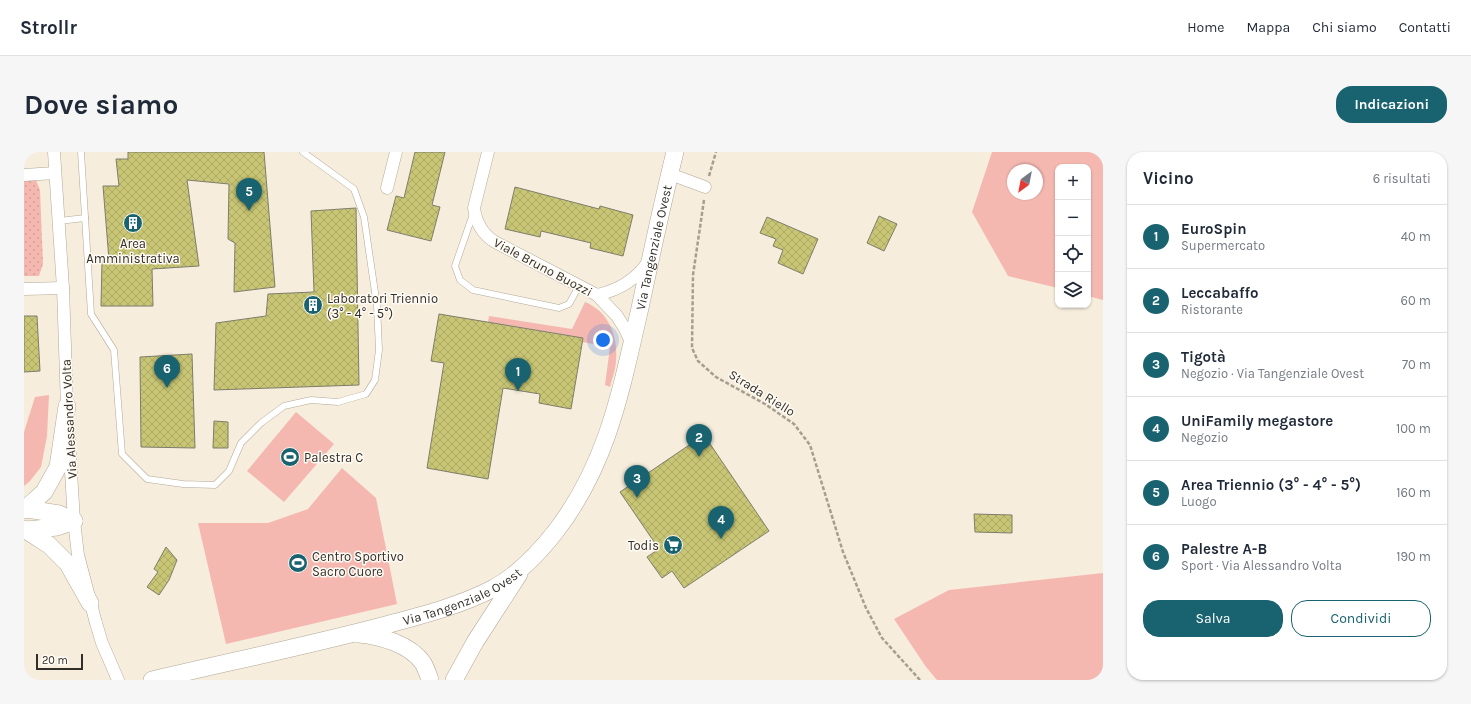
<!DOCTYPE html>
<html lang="it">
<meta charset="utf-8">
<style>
:root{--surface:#fff;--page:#f6f6f7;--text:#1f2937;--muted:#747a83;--line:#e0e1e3;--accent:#196370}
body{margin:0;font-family:Karla,sans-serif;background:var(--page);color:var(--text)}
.controls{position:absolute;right:12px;top:12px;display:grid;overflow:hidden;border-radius:8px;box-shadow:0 1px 3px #0004}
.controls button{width:36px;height:36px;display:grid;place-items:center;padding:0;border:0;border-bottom:1px solid var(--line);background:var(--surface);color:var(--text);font:20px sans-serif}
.compass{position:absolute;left:983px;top:12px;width:36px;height:36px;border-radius:50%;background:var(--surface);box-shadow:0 1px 3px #0004;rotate:212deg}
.scale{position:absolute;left:12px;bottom:10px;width:47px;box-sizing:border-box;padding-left:4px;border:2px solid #322e28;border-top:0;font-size:11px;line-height:14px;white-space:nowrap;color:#322e28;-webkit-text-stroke:3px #fffbf4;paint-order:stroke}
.you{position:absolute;left:579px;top:188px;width:14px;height:14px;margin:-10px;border:3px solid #fff;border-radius:50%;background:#1a73e8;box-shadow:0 0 0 6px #1a73e833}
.badge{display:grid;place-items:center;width:26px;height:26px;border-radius:50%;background:var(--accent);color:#fff;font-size:13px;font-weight:700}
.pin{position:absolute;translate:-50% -33px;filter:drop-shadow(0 1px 2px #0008)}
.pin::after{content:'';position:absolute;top:21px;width:14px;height:12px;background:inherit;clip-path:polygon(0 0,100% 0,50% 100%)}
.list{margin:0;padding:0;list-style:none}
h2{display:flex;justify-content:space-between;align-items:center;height:52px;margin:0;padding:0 16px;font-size:17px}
h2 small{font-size:13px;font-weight:400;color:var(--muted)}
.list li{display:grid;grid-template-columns:26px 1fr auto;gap:12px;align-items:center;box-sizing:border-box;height:64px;padding:0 16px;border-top:1px solid var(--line)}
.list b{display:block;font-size:15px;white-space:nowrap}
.list p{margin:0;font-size:13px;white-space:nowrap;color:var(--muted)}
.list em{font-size:13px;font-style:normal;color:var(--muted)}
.actions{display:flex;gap:8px;padding:12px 16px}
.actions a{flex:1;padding:9px 0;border:1px solid var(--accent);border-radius:16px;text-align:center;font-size:14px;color:var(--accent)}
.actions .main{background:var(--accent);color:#fff}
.icon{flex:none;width:22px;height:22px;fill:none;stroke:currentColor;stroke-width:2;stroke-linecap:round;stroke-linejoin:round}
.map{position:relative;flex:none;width:1079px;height:528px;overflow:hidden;border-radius:16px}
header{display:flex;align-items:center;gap:24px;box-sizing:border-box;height:56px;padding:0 20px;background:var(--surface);border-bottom:1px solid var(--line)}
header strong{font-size:19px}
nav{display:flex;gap:22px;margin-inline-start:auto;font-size:14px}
.intro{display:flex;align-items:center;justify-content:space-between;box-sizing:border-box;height:96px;padding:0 24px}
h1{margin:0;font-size:28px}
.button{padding:10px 18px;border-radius:16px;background:var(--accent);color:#fff;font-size:14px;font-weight:700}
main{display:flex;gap:24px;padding:0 24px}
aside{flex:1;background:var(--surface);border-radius:16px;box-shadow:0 1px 3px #0004}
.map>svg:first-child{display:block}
.grass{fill:#f4b8b0;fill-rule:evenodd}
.park{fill:url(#park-dots)}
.building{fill:url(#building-cross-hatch);stroke:#7d7d6c}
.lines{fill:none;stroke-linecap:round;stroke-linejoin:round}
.service-casing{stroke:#b1a898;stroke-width:7}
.minor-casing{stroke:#b1a898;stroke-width:13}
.secondary-casing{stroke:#b1a898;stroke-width:18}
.path{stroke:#a59e91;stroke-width:2.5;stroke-dasharray:4 2;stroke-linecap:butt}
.service{stroke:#fff;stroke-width:6}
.minor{stroke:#fff;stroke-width:12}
.secondary{stroke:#fff;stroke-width:17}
.labels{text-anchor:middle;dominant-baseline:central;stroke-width:3;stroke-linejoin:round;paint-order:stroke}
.poi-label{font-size:13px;fill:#322e28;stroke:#fffbf4;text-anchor:start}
.street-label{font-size:13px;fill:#322e28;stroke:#fffbf4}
</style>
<header>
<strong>Strollr</strong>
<nav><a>Home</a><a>Mappa</a><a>Chi siamo</a><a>Contatti</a></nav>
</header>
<div class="intro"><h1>Dove siamo</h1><a class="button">Indicazioni</a></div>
<main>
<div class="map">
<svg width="1079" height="528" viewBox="0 0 1079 528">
<defs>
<pattern id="park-dots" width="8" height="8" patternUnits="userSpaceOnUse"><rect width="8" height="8" fill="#f4b8b0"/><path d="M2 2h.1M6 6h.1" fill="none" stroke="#d29e97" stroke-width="1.8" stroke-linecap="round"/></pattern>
<pattern id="building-cross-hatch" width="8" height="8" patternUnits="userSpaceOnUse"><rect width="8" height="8" fill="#c8c674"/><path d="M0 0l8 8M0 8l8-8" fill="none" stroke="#acaa64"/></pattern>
</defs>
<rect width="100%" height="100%" fill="#f7eddc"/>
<g class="grass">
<path d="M968 0H1079V148L1064 144V15H1034V136L984 124 948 60ZM989 18H1013V42H989Z"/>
<path d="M561 150C585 160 594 184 592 208 592 217 588 226 586 235L581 233 586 195 558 190 559 186 464 170 465 164 548 177Z"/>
<path d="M25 243 23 284 17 315 6 329 0 334V280L11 245Z"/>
<path d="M272 260 310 292 260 350 223 319Z"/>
<path d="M318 316 352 346 373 452 202 492 174 371H244L284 357Z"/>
<path d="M1079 421V528H913L902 515 870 467 925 438Z"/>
</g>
<path class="park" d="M0 28H12L16 38 19 112 15 124H0Z"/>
<g class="building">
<path d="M104 0H240L251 135 210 140 211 91 204 87 205 32 163 28 175 114 128 117 129 154H77L78 109 85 108 79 34H95L92 7H104Z"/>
<path d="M391 0H421L408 53 416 55 407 89 363 78 372 44 380 46Z"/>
<path d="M491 35 575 57 576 54 609 63 599 104 566 96 567 91 517 79 516 85 481 77Z"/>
<path d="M332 56 335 233 190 238 192 171 242 164 244 142 290 140 287 59Z"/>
<path d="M855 64 873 72 860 99 843 91Z"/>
<path d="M743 65 794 87 779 122 754 111 759 98 749 94 752 87 736 81Z"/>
<path d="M415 162 559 186 547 257 515 251 516 242 479 236 464 327 403 316 420 211 407 209Z"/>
<path d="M0 164H13L16 219 0 220Z"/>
<path d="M168 202 171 296 117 295 116 205Z"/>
<path d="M190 269 204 270V296H189Z"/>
<path d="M680 283 745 379 660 436 648 419 638 426 623 405 635 397 596 340Z"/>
<path d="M950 362 988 363V381L951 380Z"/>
<path d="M142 395 153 408 145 428 135 443 123 435 134 420 130 417Z"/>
</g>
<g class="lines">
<g class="service-casing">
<g id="service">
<path d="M57 0 67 162 90 198 98 302 123 327 159 332 191 333 205 319 217 291 237 271 260 254 287 248 314 250 342 242 351 228 355 198 353 154 340 65 330 37 279 0"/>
<path d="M449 62 431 114 436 128 449 138 535 156 545 152 555 134"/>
<path d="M35 69 61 66"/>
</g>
</g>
<g class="minor-casing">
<g id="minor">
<path d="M30 0 39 136 43 254 50 369 54 403 72 471 78 491 94 528"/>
<path d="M464 0 450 56C452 71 458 82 471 90L573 143 593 164 601 177 608 192"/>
<path d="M646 22 681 35"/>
<path d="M0 23 31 21"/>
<path d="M363 36 372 0"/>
<path d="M0 137 39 136"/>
<path d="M573 143C595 138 612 128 624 110"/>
</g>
</g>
<g class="secondary-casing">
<g id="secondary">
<path d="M3 357 35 362 50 369"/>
<path d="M0 358 20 340 34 315 43 254"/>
<path d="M0 377 25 393 44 412 66 451"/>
<path d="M3 378 33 375 50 369"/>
<path d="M335 482C356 484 386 492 399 511 402 516 404 522 406 528"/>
<path id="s1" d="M128 528C204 510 282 494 358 474 395 464 436 454 470 436 495 422 514 402 532 379 584 311 597 238 616 156 627 104 638 52 651 0"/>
<path d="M430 528 451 490 495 422"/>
</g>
</g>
<g class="path">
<path d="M685 24 692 0"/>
<path d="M680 48 669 123 668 196 674 209 692 225 741 252 770 272 786 293 819 400 842 456 858 486 896 528"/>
</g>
<use href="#service" class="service"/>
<use href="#minor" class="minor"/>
<use href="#secondary" class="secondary"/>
</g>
<defs>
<g id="building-disc" transform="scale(1)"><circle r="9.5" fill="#196370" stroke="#fffbf4"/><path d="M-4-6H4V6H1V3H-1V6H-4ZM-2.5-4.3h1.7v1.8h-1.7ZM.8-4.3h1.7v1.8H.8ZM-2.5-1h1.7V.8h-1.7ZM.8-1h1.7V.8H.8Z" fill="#fff"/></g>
<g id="stadium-disc" transform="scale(1)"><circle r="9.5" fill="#196370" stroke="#fffbf4"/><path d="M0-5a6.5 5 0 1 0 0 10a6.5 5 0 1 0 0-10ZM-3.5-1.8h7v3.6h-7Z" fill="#fff"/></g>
<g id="supermarket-disc" transform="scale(1)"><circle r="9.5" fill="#196370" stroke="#fffbf4"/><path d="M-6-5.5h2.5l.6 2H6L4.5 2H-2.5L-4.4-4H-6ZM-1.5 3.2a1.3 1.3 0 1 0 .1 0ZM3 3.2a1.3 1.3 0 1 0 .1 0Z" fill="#fff"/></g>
</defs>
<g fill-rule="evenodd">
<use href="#building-disc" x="109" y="71"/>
<use href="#building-disc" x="289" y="153"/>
<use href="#stadium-disc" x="266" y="305"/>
<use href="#supermarket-disc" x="649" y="393"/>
<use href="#stadium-disc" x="274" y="411"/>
</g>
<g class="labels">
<g class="poi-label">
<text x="109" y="91" text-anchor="middle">Area<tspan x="109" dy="15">Amministrativa</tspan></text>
<text x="303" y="146">Laboratori Triennio<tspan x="303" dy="15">(3° - 4° - 5°)</tspan></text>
<text x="280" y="305">Palestra C</text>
<text x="635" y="393" text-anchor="end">Todis</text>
<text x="288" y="404">Centro Sportivo<tspan x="288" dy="15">Sacro Cuore</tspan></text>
</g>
<g class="street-label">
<text stroke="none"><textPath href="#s1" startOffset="742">Via Tangenziale Ovest</textPath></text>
<text transform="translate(519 115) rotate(28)">Viale Bruno Buozzi</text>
<text transform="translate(738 241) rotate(32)">Strada Riello</text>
<text transform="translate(45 267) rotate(-93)">Via Alessandro Volta</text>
<text stroke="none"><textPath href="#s1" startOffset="322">Via Tangenziale Ovest</textPath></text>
</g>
</g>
</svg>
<div class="controls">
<button>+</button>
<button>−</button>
<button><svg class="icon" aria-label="locate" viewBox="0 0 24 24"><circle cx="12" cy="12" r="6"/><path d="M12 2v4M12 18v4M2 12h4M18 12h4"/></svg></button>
<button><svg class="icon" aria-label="layers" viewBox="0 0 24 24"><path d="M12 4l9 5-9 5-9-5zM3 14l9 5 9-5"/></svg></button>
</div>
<svg class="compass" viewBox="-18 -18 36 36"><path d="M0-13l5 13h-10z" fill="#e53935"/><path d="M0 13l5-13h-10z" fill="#747a83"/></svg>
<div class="scale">20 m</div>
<div class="you"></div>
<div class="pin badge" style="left:494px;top:239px">1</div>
<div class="pin badge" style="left:675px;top:305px">2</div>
<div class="pin badge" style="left:613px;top:346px">3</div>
<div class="pin badge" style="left:697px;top:387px">4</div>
<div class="pin badge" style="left:225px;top:59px">5</div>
<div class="pin badge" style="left:143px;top:236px">6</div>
</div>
<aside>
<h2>Vicino<small>6 risultati</small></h2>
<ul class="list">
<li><span class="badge">1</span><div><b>EuroSpin</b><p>Supermercato</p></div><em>40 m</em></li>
<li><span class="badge">2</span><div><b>Leccabaffo</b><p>Ristorante</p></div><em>60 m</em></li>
<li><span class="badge">3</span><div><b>Tigotà</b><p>Negozio · Via Tangenziale Ovest</p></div><em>70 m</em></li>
<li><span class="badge">4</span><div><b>UniFamily megastore</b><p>Negozio</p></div><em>100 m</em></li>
<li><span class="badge">5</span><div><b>Area Triennio (3° - 4° - 5°)</b><p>Luogo</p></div><em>160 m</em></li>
<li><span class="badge">6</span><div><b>Palestre A-B</b><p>Sport · Via Alessandro Volta</p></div><em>190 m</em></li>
</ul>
<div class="actions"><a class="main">Salva</a><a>Condividi</a></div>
</aside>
</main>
